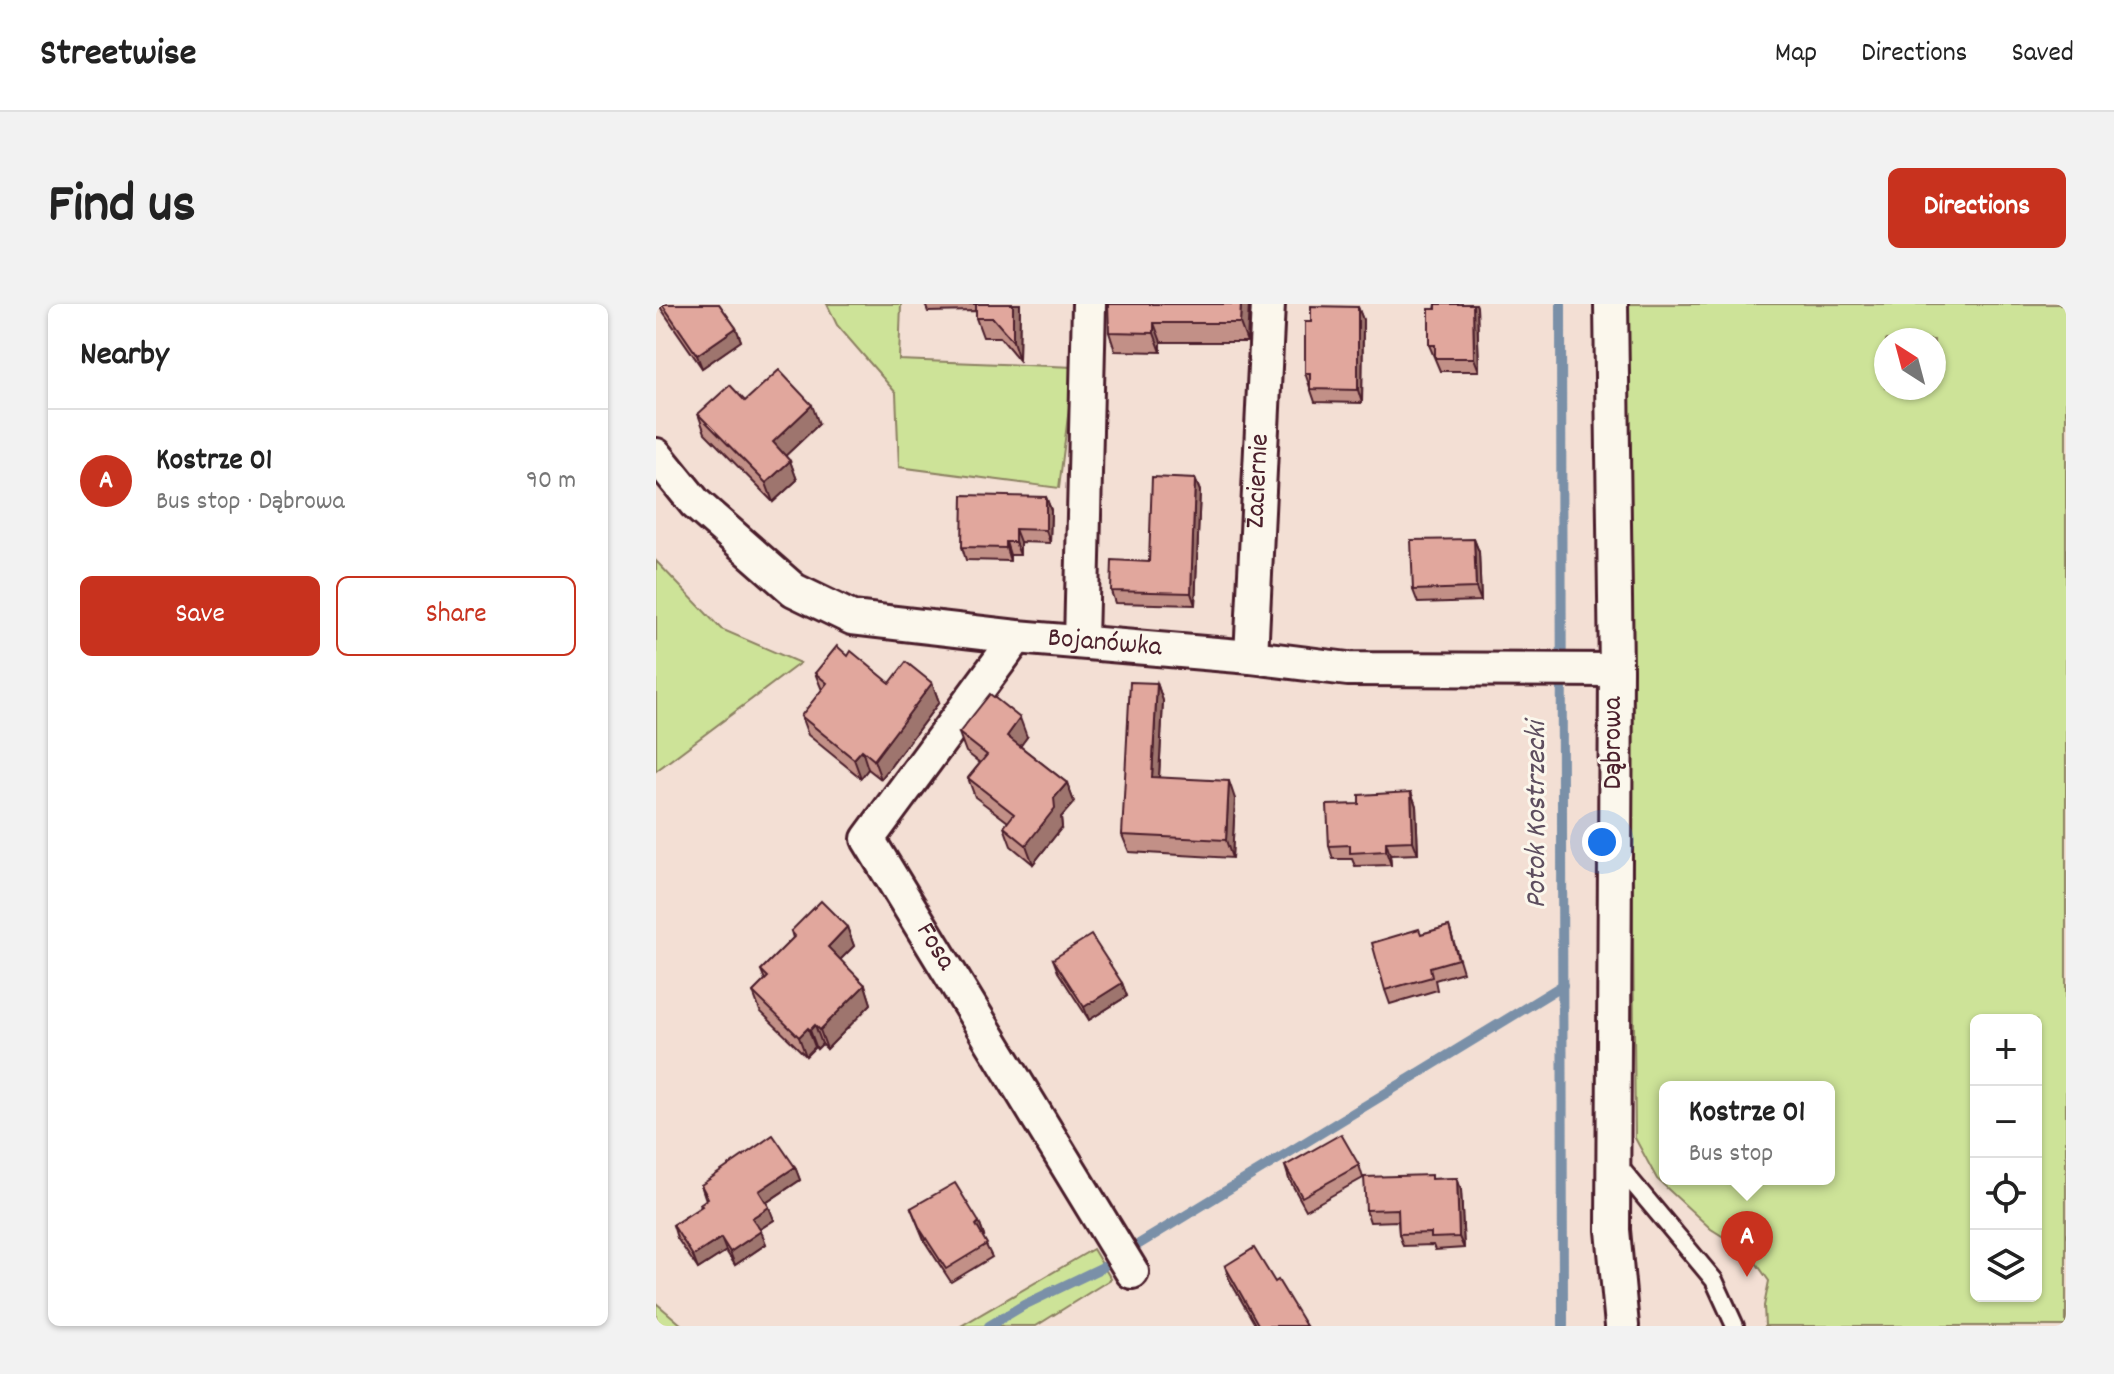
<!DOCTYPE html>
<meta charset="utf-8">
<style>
:root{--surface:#fff;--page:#f2f2f2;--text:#222;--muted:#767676;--line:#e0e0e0;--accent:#c8321e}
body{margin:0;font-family:Dekko,sans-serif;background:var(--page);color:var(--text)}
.controls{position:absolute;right:24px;bottom:24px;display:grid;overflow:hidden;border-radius:12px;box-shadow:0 2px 6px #0004}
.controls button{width:72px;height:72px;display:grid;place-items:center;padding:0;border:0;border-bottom:2px solid var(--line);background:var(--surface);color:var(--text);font:40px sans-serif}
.compass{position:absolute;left:1218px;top:24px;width:72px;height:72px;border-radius:50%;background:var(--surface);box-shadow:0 2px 6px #0004;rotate:324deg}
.you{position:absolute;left:946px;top:538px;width:28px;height:28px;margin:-20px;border:6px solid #fff;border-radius:50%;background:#1a73e8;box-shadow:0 0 0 12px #1a73e833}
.badge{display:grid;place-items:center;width:52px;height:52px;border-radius:50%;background:var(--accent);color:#fff;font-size:26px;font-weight:700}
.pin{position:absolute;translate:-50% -66px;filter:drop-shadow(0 2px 4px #0008)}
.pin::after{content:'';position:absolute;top:42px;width:28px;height:24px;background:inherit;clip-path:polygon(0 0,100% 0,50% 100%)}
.popup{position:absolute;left:1003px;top:777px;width:176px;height:104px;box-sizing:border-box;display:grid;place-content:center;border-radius:12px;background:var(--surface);filter:drop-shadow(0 2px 6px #0005);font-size:26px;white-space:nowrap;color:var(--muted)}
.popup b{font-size:30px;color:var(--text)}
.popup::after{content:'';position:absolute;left:50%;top:100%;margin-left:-16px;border:16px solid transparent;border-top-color:var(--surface)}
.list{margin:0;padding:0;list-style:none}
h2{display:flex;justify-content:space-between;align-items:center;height:104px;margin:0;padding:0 32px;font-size:34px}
h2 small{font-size:26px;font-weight:400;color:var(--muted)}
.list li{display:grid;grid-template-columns:52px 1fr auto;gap:24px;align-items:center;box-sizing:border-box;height:144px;padding:0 32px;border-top:2px solid var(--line)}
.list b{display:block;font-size:30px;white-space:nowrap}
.list p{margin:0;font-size:26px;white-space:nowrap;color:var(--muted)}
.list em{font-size:26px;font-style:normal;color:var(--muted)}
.actions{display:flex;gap:16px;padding:24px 32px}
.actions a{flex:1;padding:18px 0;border:2px solid var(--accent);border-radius:12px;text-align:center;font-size:28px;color:var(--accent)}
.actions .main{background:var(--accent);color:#fff}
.icon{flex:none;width:44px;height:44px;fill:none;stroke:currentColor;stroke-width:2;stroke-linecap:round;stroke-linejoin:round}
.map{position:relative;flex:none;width:1410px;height:1022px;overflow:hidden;border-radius:12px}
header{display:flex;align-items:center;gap:48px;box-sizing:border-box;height:112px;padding:0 40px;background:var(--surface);border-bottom:2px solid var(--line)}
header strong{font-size:38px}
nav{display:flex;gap:44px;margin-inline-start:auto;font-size:28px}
.intro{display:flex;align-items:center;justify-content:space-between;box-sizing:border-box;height:192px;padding:0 48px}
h1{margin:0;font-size:56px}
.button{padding:20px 36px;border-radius:12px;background:var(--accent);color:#fff;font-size:28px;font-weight:700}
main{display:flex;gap:48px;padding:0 48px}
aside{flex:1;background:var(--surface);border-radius:12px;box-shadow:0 2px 6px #0004}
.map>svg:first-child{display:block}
.green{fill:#cde398;stroke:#8c8162;stroke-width:2;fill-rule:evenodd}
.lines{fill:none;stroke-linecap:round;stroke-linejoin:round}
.stream{stroke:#7a90a8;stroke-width:10}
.service-casing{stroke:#4a1f2b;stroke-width:22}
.minor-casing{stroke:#4a1f2b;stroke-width:38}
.service{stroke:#fbf7ec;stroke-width:16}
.minor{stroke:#fbf7ec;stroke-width:32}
.wall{fill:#c29087;stroke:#4a1f2b;stroke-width:2}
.shaded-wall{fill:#9e756e;stroke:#4a1f2b;stroke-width:2}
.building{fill:#e1a79d;stroke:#4a1f2b;stroke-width:2}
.labels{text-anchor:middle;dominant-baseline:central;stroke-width:6;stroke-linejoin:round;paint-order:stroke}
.street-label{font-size:28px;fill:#4a1f2b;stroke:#fbf7ec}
.water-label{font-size:30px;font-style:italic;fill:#5e4e5f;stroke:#fbf7ec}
</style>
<header>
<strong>Streetwise</strong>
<nav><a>Map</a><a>Directions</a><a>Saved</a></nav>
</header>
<div class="intro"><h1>Find us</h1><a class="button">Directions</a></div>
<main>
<aside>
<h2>Nearby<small></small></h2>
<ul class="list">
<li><span class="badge">A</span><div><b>Kostrze 01</b><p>Bus stop · Dąbrowa</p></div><em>90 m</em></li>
</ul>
<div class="actions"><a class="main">Save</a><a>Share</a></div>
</aside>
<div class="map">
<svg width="1410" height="1022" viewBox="0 0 1410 1022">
<rect width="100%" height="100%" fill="#f3dfd4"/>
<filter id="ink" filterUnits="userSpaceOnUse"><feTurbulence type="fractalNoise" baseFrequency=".0125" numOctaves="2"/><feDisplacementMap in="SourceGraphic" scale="16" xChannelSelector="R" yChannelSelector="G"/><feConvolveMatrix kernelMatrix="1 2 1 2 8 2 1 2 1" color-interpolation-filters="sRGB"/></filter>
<g filter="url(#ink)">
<g class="green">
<path d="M171 0H245L243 56 418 63 403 184 243 163 240 89 181 21Z"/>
<path d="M971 0H1410V1022H1109L1108 1002 1113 977 1093 949 1055 925 1001 875 979 834ZM1230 36H1278V84H1230ZM1320 716H1380V992H1320ZM1009 783H1173V875H1009Z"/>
<path d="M0 257 65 325 144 359 0 467Z"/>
<path d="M437 945 455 975 380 1022H305Z"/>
<path d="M0 999 27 1022H0Z"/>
</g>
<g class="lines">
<g class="stream">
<path d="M905 0 907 1022"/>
<path d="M483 940 907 681"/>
<path d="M333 1022 368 1001 447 963"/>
</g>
<g class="service-casing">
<path id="service" d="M961 860 1058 976 1079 1022"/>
</g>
<g class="minor-casing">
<g id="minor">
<path d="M955 0 960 366 957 926 966 1022"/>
<path id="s1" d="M0 151 39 199 138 286 196 314 361 333 595 353 692 365 960 366"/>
<path id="s2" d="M361 333 212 535 476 968"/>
<path d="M425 338 433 0"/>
<path id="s3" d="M595 353 612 0"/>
</g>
</g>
<use href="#service" class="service"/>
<use href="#minor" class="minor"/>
</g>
<g class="wall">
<path d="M3 0H63L80 24 85 37 46 64 6 6Z"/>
<path d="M269 0H364L363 56 344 33H327L320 14V7L272 8Z"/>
<path d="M593 0 591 38H505V48L459 47 453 28Z"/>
<path d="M780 0H820L821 3 823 67H784L773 41Z"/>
<path d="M702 3 707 16 706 99 659 98 649 69 655 18Z"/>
<path d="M89 97 163 120 129 152 134 157 141 176 117 198 49 129 42 110Z"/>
<path d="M539 175 544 187 539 301 459 299 455 287 493 258Z"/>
<path d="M390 193 395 206 394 239 364 238V251H354V257L310 256 306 243Z"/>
<path d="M818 235 823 248 825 297 762 299 757 286Z"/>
<path d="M192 352 234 379H276L283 398 225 475 212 465 205 474 152 431 145 412 166 386 159 369Z"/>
<path d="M501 379 507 397 503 474 579 495 576 554 473 548 466 531Z"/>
<path d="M303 429 371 433 364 442 411 479 418 498 405 513 406 523 377 560 355 542 348 523 352 518 319 493 312 474 324 459 310 448Z"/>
<path d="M755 488 760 502 762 550 734 551 735 561 699 562 696 555H677L673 542 703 500Z"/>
<path d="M793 622 807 668 779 676 781 686 734 700 729 686 765 630Z"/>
<path d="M191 623 198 642 184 656 209 681 215 700 171 745 166 740 161 745 159 743 150 752 104 707 97 688 109 676 105 666 137 634 135 627Z"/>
<path d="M397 655 466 679 471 692 433 716 402 668Z"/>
<path d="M703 861 707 874 650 906 633 875 629 862Z"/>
<path d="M139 863 144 876 110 899 118 916 104 925 110 940 79 961 70 947 42 965 21 934 17 921 45 903 44 900 50 896 45 881Z"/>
<path d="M801 874 805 886 808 944 779 946 777 941 747 942 743 930 742 917 714 918 710 906 777 875Z"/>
<path d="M255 904 323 918 328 932 326 933 336 953 295 978 269 938Z"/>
<path d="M569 962 619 978 650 1022H600L573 975Z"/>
</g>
<g class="shaded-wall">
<path d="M357 0H364L363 56 357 37Z"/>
<path d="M585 0H593L591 38 584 19Z"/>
<path d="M817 0H820L821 3 823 67 818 54Z"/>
<path d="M702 3 707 16 706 99 702 86Z"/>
<path d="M498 19 505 38V48L498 29Z"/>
<path d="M80 24 85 37 46 64 41 51Z"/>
<path d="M156 101 163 120 124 157 117 138Z"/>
<path d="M134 157 141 176 117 198 110 179Z"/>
<path d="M539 175 544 187 539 301 535 289Z"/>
<path d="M390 193 395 206 394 239 390 226Z"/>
<path d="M359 225 364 238V251L359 238Z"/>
<path d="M818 235 823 248 825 297 820 284Z"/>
<path d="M350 238 354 251V257L350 244Z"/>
<path d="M276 379 283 398 225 475 218 456Z"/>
<path d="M501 379 507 397 502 491 496 473Z"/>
<path d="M364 414 371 433 358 451 351 432Z"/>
<path d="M206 446 212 465 205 474 198 455Z"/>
<path d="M573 477 579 495 576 554 570 536Z"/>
<path d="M411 479 418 498 405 513 406 523 377 560 370 541 398 494Z"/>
<path d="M755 488 760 502 762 550 757 537Z"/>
<path d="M730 538 734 551 735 561 730 547Z"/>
<path d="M191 623 198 642 178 662 172 643Z"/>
<path d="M466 679 471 692 433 716 428 703Z"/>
<path d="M209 681 215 700 171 745 164 726Z"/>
<path d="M159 721 166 740 161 745 154 726Z"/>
<path d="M152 724 159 743 150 752 143 733Z"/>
<path d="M139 863 144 876 108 900 103 887Z"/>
<path d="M801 874 805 886 808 944 803 933Z"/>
<path d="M113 903 118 916 101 927 96 914Z"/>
<path d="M323 918 328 932 324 934 320 921Z"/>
<path d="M105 927 110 940 79 961 74 948Z"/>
<path d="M65 934 70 947 42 965 37 952Z"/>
</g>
<g class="building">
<path d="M6 0H63L80 24 41 51Z"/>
<path d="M320 0H357V37L337 14H320Z"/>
<path d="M452 0H585L584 19H498V29L453 28Z"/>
<path d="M780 0H817L818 54H779V41H773V5H780Z"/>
<path d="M655 2 702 3V86L654 85V69H649V18H655Z"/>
<path d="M123 66 156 101 117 138 134 157 110 179 42 110 74 81 89 97Z"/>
<path d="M496 173 539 175 535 289 455 287 456 256 493 258Z"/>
<path d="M307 191 390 193V226L359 225V238H350V244L306 243Z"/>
<path d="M818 235 820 284 757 286 755 236Z"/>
<path d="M181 342 192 352 195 347 234 379 250 358 276 379 218 456 206 446 198 455 145 412 171 379 159 369Z"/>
<path d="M474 378 501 379 496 473 573 477 570 536 466 531Z"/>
<path d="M334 390 364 414 351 432 411 479 398 494 399 504 370 541 348 523 358 510 312 474 331 451 303 429Z"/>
<path d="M755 488 757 537 730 538V547L694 549V541L673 542 671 501 703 500V491Z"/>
<path d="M165 597 191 623 172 643 209 681 164 726 159 721 154 726 152 724 143 733 97 688 112 673 105 666 139 632 135 627Z"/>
<path d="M793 622 802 655 774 663 776 673 729 686 716 639 763 625 765 630Z"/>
<path d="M435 631 466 679 428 703 397 655Z"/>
<path d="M685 830 703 861 646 893 629 862Z"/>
<path d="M117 831 139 863 103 887 113 903 96 914 105 927 74 948 65 934 37 952 17 921 46 902 44 900 52 894 45 881Z"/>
<path d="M775 871V875L801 874 803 933 775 934V929L743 930 742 905 710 906 708 873Z"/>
<path d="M299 879 323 918 320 921 331 940 290 965 264 925 255 904Z"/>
<path d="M598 944 619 978 622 976 650 1022H603L569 962Z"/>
</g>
</g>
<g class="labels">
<g class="street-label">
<text stroke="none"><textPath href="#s3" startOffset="176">Zaciernie</textPath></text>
<text stroke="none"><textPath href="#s1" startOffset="512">Bojanówka</textPath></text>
<text transform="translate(959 439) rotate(-90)">Dąbrowa</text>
<text stroke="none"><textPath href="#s2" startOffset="378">Fosa</textPath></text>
</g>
<g class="water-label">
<text transform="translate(882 511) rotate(-90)">Potok Kostrzecki</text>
</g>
</g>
</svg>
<div class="controls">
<button>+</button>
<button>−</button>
<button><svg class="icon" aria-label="locate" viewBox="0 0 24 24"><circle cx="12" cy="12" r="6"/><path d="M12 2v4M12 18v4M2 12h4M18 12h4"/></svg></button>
<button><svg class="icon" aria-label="layers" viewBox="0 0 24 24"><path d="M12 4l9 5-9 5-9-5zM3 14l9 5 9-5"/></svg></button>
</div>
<svg class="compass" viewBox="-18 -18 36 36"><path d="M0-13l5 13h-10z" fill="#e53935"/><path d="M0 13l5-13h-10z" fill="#767676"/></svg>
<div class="you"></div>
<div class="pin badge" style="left:1091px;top:973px">A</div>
<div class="popup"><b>Kostrze 01</b>Bus stop</div>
</div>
</main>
